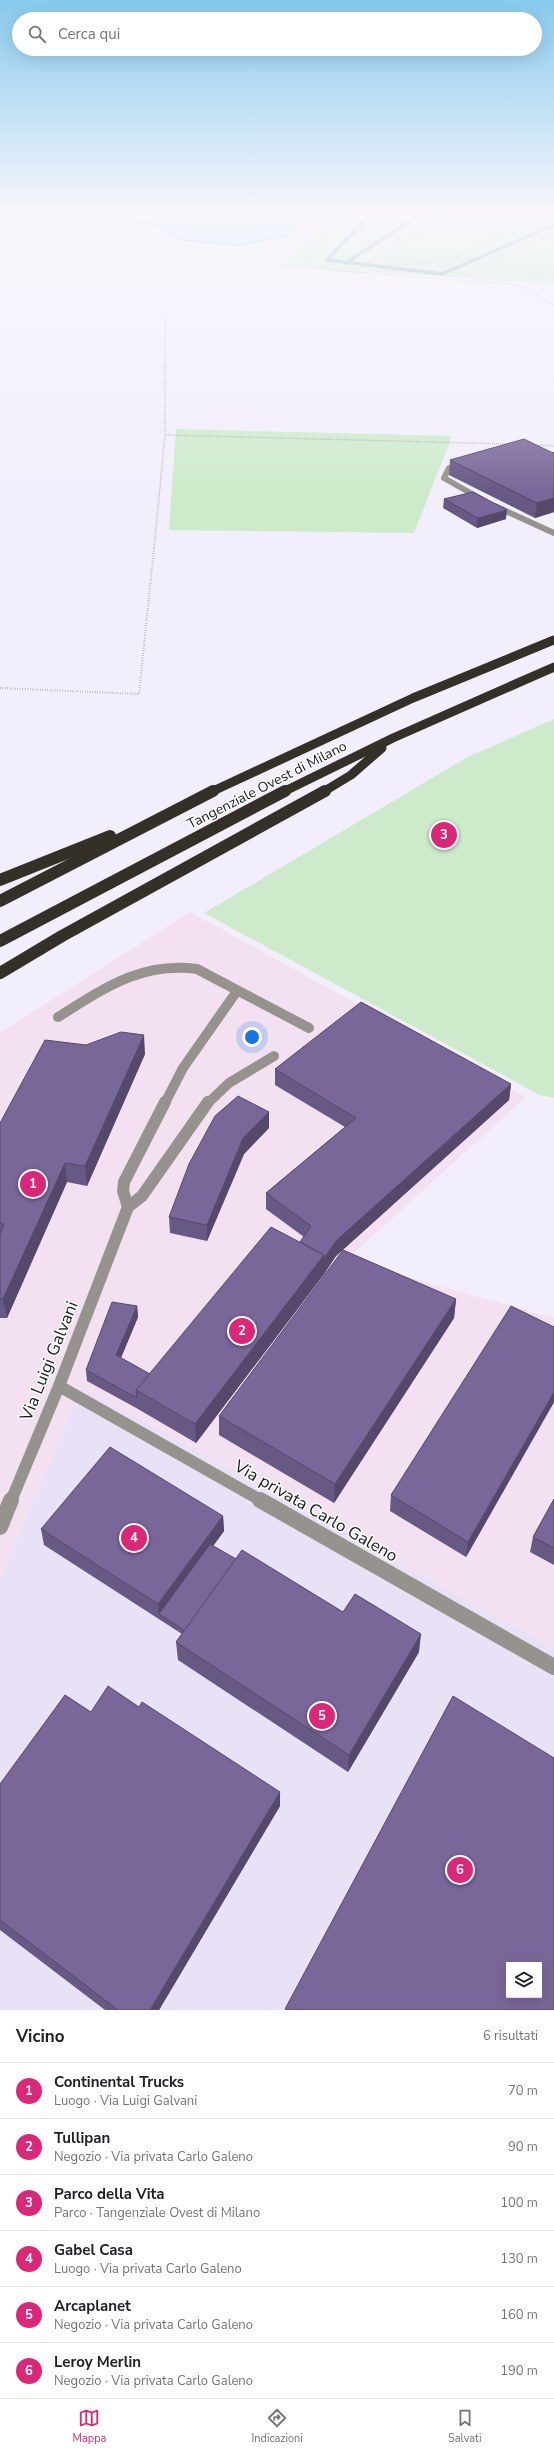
<!DOCTYPE html>
<html lang="it">
<meta charset="utf-8">
<style>
:root{--surface:#fff;--page:#f6f6f6;--text:#202124;--muted:#757577;--line:#e0e0e0;--accent:#db2777}
body{margin:0;font-family:"Nunito Sans",sans-serif;background:var(--page);color:var(--text)}
.controls{position:absolute;right:12px;bottom:12px;display:grid;overflow:hidden;border-radius:0px;box-shadow:0 4px 16px #0002}
.controls button{width:36px;height:36px;display:grid;place-items:center;padding:0;border:0;border-bottom:1px solid var(--line);background:var(--surface);color:var(--text);font:20px sans-serif}
.you{position:absolute;left:252px;top:1037px;width:14px;height:14px;margin:-10px;border:3px solid #fff;border-radius:50%;background:#1a73e8;box-shadow:0 0 0 6px #1a73e833}
.badge{display:grid;place-items:center;width:26px;height:26px;border-radius:50%;background:var(--accent);color:#fff;font-size:13px;font-weight:700}
.pin{position:absolute;translate:-50% -50%;border:2px solid #fff;box-shadow:0 1px 4px #0006}
.list{margin:0;padding:0;list-style:none}
h2{display:flex;justify-content:space-between;align-items:center;height:52px;margin:0;padding:0 16px;font-size:17px}
h2 small{font-size:13px;font-weight:400;color:var(--muted)}
.list li{display:grid;grid-template-columns:26px 1fr auto;gap:12px;align-items:center;box-sizing:border-box;height:56px;padding:0 16px;border-top:1px solid var(--line)}
.list b{display:block;font-size:15px;white-space:nowrap}
.list p{margin:0;font-size:13px;white-space:nowrap;color:var(--muted)}
.list em{font-size:13px;font-style:normal;color:var(--muted)}
.icon{flex:none;width:22px;height:22px;fill:none;stroke:currentColor;stroke-width:2;stroke-linecap:round;stroke-linejoin:round}
.map{position:relative;flex:none;width:554px;height:2010px;overflow:hidden}
.search{position:absolute;background:var(--surface);box-shadow:0 4px 16px #0002;left:12px;right:12px;top:12px;height:44px;display:flex;align-items:center;gap:10px;box-sizing:border-box;padding:0 14px;border-radius:22px;color:var(--muted);font-size:15px}
.sheet{height:388px;background:var(--surface)}
nav{display:flex;justify-content:space-around;align-items:center;box-sizing:border-box;height:56px;border-top:1px solid var(--line);background:var(--surface);font-size:11px;color:var(--muted)}
nav a{display:grid;justify-items:center;gap:2px}
nav .on{color:var(--accent)}
.map>svg:first-child{display:block}
.built{fill:#e9e2f6;fill-rule:evenodd}
.industrial{fill:#f3e0f0}
.green{fill:#cdebcb}
.water{fill:#98e8f4;stroke:#72aab4}
.lines{fill:none;stroke-linecap:round;stroke-linejoin:round}
.stream{stroke:#72aab4;stroke-width:3.5}
.path-far2{stroke:#8f8c95;stroke-width:1;stroke-dasharray:0.5 1.5;stroke-linecap:butt}
.path-far1{stroke:#8f8c95;stroke-width:1.5;stroke-dasharray:0.5 1.5;stroke-linecap:butt}
.path{stroke:#8f8c95;stroke-width:2;stroke-dasharray:0.5 2;stroke-linecap:butt}
.service-far2{stroke:#96938f;stroke-width:6}
.service-far1{stroke:#96938f;stroke-width:10}
.service{stroke:#96938f;stroke-width:12}
.minor-far1{stroke:#96938f;stroke-width:12}
.minor{stroke:#96938f;stroke-width:16}
.motorway-far1{stroke:#342f27;stroke-width:9}
.motorway{stroke:#342f27;stroke-width:12}
.wall{fill:#685984}
.shaded-wall{fill:#55486b}
.building{fill:#796799;stroke:#55486b;fill-rule:evenodd}
.labels{text-anchor:middle;dominant-baseline:central;stroke-width:3;stroke-linejoin:round;paint-order:stroke}
.street-label{font-size:14px;fill:#1b1a1e;stroke:#fff}
.near-street-label{font-size:17px;fill:#1b1a1e;stroke:#fff}
</style>
<div class="map">
<svg width="554" height="2010" viewBox="0 0 554 2010">
<rect width="100%" height="100%" fill="#f2eefb"/>
<path class="built" d="M82 1387 554 1648V2010H0V1578ZM509 1965H539V1995H509Z"/>
<path class="industrial" d="M190 912 526 1097 346 1260 554 1318V1648L82 1388 0 1578V1033Z"/>
<g class="green">
<path d="M340 211H554V284L367 271 366 274 282 266Z"/>
<path d="M176 429 452 436 414 533 169 530Z"/>
<path d="M554 719V1098L540 1095 204 913 466 758Z"/>
</g>
<path class="water" d="M83 211H315L288 235 239 246 181 240 156 225 85 216Z"/>
<g class="lines">
<g class="stream">
<path d="M374 211 327 260 442 274 554 225"/>
<path d="M346 263 425 211"/>
</g>
<g class="path-far2">
<path d="M355 211 305 259 306 264 331 270 510 284 527 288 554 305"/>
<path d="M462 211 394 248 385 257 423 263 443 261 554 215"/>
<path d="M554 232 496 258 483 267 489 270 554 277"/>
<path d="M165 314V360"/>
</g>
<g class="path-far1">
<path d="M165 359V435"/>
<path d="M535 445 554 446"/>
<path d="M154 549 165 435 508 444"/>
</g>
<path class="path" d="M0 688 139 694 154 548"/>
<g class="service-far2">
<path d="M462 464 449 468 444 478 481 499"/>
<path d="M495 506 554 533"/>
</g>
<g class="service-far1">
<path d="M58 1017C103 989 142 961 197 969L309 1028"/>
<path d="M165 1103 183 1068 237 991"/>
<path d="M208 1103 229 1083 274 1056"/>
</g>
<path class="service" d="M165 1102 124 1182 123 1191 128 1207 142 1196 208 1102"/>
<g class="minor-far1">
<path d="M59 1386 262 1501"/>
<path d="M11 1501 59 1386 128 1207"/>
</g>
<g class="minor">
<path d="M260 1500 554 1667"/>
<path d="M0 1527 11 1500"/>
</g>
<g class="motorway-far1">
<path d="M211 792 413 698 554 640"/>
<path d="M283 792 393 738 554 667"/>
<path d="M323 792 351 775 382 748"/>
</g>
<g class="motorway">
<path d="M0 880 110 836"/>
<path d="M0 901 213 791"/>
<path d="M0 941 285 791"/>
<path d="M0 973 62 936 325 791"/>
</g>
</g>
<g class="wall">
<path d="M554 452V512L535 518 449 475 450 460Z"/>
<path d="M444 499 506 519 477 528 443 508Z"/>
<path d="M145 1054 87 1186 67 1182 7 1318H0V1123Z"/>
<path d="M275 1069 511 1084 509 1100 336 1256 324 1274 196 1443 138 1409 87 1381 86 1370 137 1306 138 1317 121 1358 150 1374 300 1242 304 1237 266 1209V1193L345 1127 275 1085Z"/>
<path d="M269 1128 244 1154 207 1241 170 1233 169 1217Z"/>
<path d="M456 1299 454 1318 334 1503 219 1435V1416Z"/>
<path d="M554 1327V1402L466 1557 390 1511 391 1495Z"/>
<path d="M554 1499V1565L530 1552 533 1537Z"/>
<path d="M223 1516 224 1531 213 1546 236 1559 343 1612 419 1652 348 1772 178 1660 176 1642 182 1634 44 1545 41 1529Z"/>
<path d="M139 1707 280 1806 159 2010H105L0 1930V1784L91 1712Z"/>
</g>
<g class="shaded-wall">
<path d="M554 498V512L535 518 537 503Z"/>
<path d="M507 510 506 519 477 528 478 518Z"/>
<path d="M144 1035 145 1054 87 1186 85 1166Z"/>
<path d="M511 1084 509 1100 336 1256 324 1274V1258L337 1240Z"/>
<path d="M269 1112V1128L244 1154 207 1241V1225L243 1138Z"/>
<path d="M65 1163 67 1182 7 1318 3 1299Z"/>
<path d="M324 1255V1274L196 1443 195 1424Z"/>
<path d="M456 1299 454 1318 334 1503 335 1484Z"/>
<path d="M137 1306 138 1317 117 1367 116 1355Z"/>
<path d="M554 1392V1402L466 1557 468 1542Z"/>
<path d="M223 1516 224 1531 162 1616 159 1614 158 1604Z"/>
<path d="M421 1634 419 1652 348 1772 349 1755Z"/>
<path d="M280 1792V1806L159 2010H150Z"/>
</g>
<g class="building">
<path d="M524 439 553 453 554 452V498L537 503 450 460Z"/>
<path d="M473 492 507 510 478 518 444 499Z"/>
<path d="M361 1002 511 1084 337 1240 324 1258V1255L300 1242 311 1226 266 1193 356 1118 275 1069Z"/>
<path d="M121 1032 144 1035 85 1166 65 1163 3 1299H0V1234L4 1224H0V1123L45 1040 86 1045Z"/>
<path d="M238 1096 269 1112 243 1138 207 1225 169 1217 189 1164 215 1116Z"/>
<path d="M271 1227 324 1255 195 1424 136 1390Z"/>
<path d="M343 1250 456 1299 335 1484 219 1416Z"/>
<path d="M112 1302 137 1306 116 1355 150 1374 136 1390 137 1398 86 1370Z"/>
<path d="M511 1306 554 1327V1392L468 1542 391 1495Z"/>
<path d="M110 1447 223 1516 158 1604 41 1529Z"/>
<path d="M554 1499V1548L533 1537Z"/>
<path d="M210 1544 236 1559 185 1631 159 1614Z"/>
<path d="M242 1550 343 1612 355 1594 421 1634 349 1755 176 1642Z"/>
<path d="M108 1686 139 1707 142 1702 280 1792 150 2010H118L0 1920V1784L65 1695 91 1712Z"/>
<path d="M453 1696 554 1758V2010H287L285 2009ZM509 1965H539V1995H509Z"/>
</g>
<linearGradient id="sky" x2="0" y2="1"><stop stop-color="#88c9ed"/><stop offset="0.43" stop-color="#f9f7fd"/><stop offset="1" stop-color="#f9f7fd" stop-opacity="0"/></linearGradient>
<rect width="554" height="492" fill="url(#sky)"/>
<g class="labels">
<g class="street-label">
<text transform="translate(267 785) rotate(-27)">Tangenziale Ovest di Milano</text>
</g>
<g class="near-street-label">
<text transform="translate(49 1361) rotate(-68)">Via Luigi Galvani</text>
<text transform="translate(316 1511) rotate(30)">Via privata Carlo Galeno</text>
</g>
</g>
</svg>
<div class="controls">
<button><svg class="icon" aria-label="layers" viewBox="0 0 24 24"><path d="M12 4l9 5-9 5-9-5zM3 14l9 5 9-5"/></svg></button>
</div>
<div class="you"></div>
<div class="pin badge" style="left:33px;top:1184px">1</div>
<div class="pin badge" style="left:242px;top:1331px">2</div>
<div class="pin badge" style="left:444px;top:835px">3</div>
<div class="pin badge" style="left:134px;top:1538px">4</div>
<div class="pin badge" style="left:322px;top:1716px">5</div>
<div class="pin badge" style="left:460px;top:1870px">6</div>
<div class="search"><svg class="icon" aria-label="search" viewBox="0 0 24 24"><circle cx="10" cy="10" r="6"/><path d="M15 15l6 6"/></svg>Cerca qui</div>
</div>
<section class="sheet">
<h2>Vicino<small>6 risultati</small></h2>
<ul class="list">
<li><span class="badge">1</span><div><b>Continental Trucks</b><p>Luogo · Via Luigi Galvani</p></div><em>70 m</em></li>
<li><span class="badge">2</span><div><b>Tullipan</b><p>Negozio · Via privata Carlo Galeno</p></div><em>90 m</em></li>
<li><span class="badge">3</span><div><b>Parco della Vita</b><p>Parco · Tangenziale Ovest di Milano</p></div><em>100 m</em></li>
<li><span class="badge">4</span><div><b>Gabel Casa</b><p>Luogo · Via privata Carlo Galeno</p></div><em>130 m</em></li>
<li><span class="badge">5</span><div><b>Arcaplanet</b><p>Negozio · Via privata Carlo Galeno</p></div><em>160 m</em></li>
<li><span class="badge">6</span><div><b>Leroy Merlin</b><p>Negozio · Via privata Carlo Galeno</p></div><em>190 m</em></li>
</ul>
</section>
<nav>
<a class="on"><svg class="icon" aria-label="map" viewBox="0 0 24 24"><path d="M3 6l6-2 6 2 6-2v14l-6 2-6-2-6 2zM9 4v14M15 6v14"/></svg>Mappa</a>
<a><svg class="icon" aria-label="directions" viewBox="0 0 24 24"><path d="M12 3l9 9-9 9-9-9zM9 14v-3h6M13 9l2 2-2 2"/></svg>Indicazioni</a>
<a><svg class="icon" aria-label="saved" viewBox="0 0 24 24"><path d="M7 4h10v16l-5-4-5 4z"/></svg>Salvati</a>
</nav>
